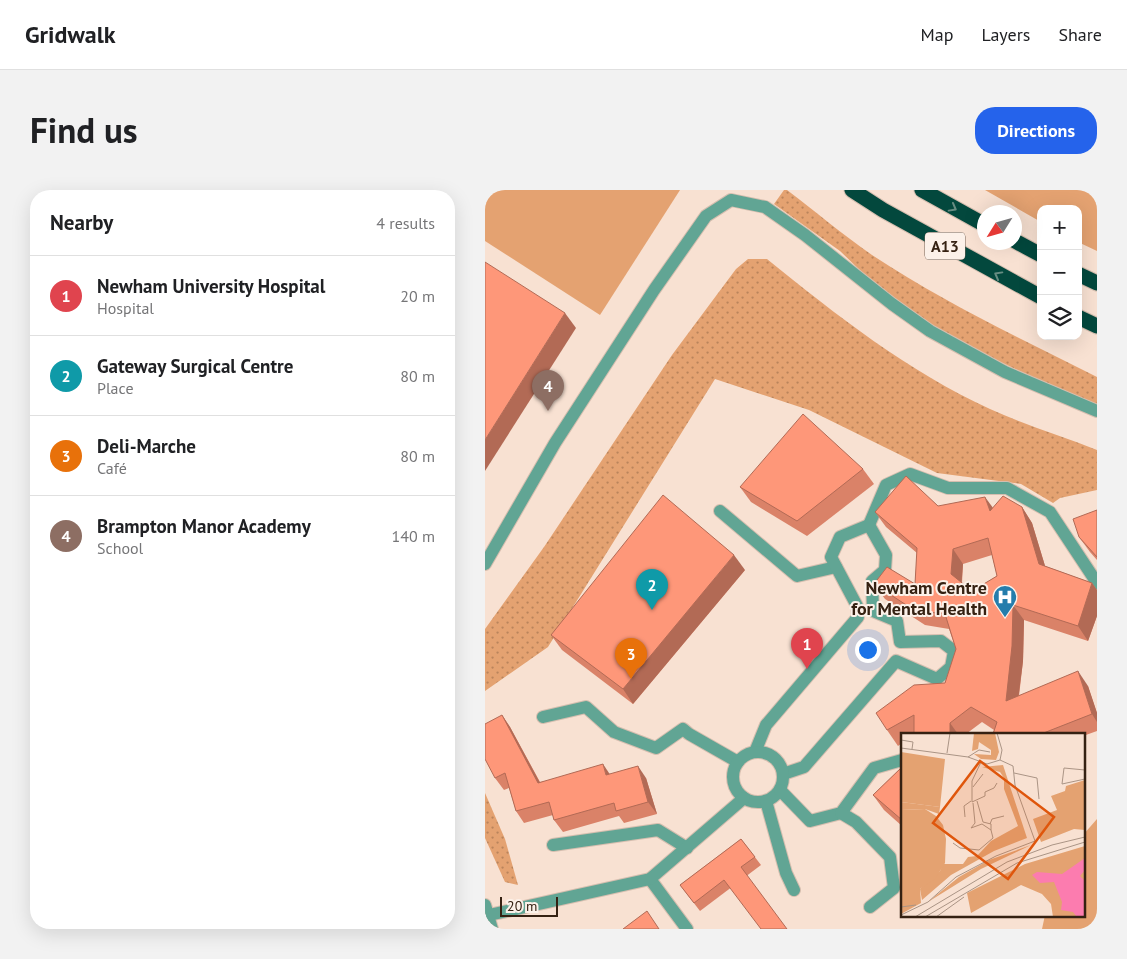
<!DOCTYPE html>
<meta charset="utf-8">
<style>
:root{--surface:#fff;--page:#f2f2f2;--text:#202124;--muted:#757577;--line:#e0e0e0;--accent:#2563eb}
body{margin:0;font-family:"PT Sans",sans-serif;background:var(--page);color:var(--text)}
.controls{position:absolute;right:15px;top:15px;display:grid;overflow:hidden;border-radius:10px;box-shadow:0 5px 20px #0002}
.controls button{width:45px;height:45px;display:grid;place-items:center;padding:0;border:0;border-bottom:1px solid var(--line);background:var(--surface);color:var(--text);font:25px sans-serif}
.compass{position:absolute;left:492px;top:15px;width:45px;height:45px;border-radius:50%;background:var(--surface);box-shadow:0 5px 20px #0002;rotate:233deg}
.scale{position:absolute;left:15px;bottom:12px;width:58px;box-sizing:border-box;padding-left:5px;border:2px solid #352112;border-top:0;font-size:14px;line-height:18px;white-space:nowrap;color:#352112;-webkit-text-stroke:4px #fcf1e9;paint-order:stroke}
.you{position:absolute;left:382px;top:459px;width:18px;height:18px;margin:-12px;border:4px solid #fff;border-radius:50%;background:#1a73e8;box-shadow:0 0 0 8px #1a73e833}
.badge{display:grid;place-items:center;width:32px;height:32px;border-radius:50%;background:var(--accent);color:#fff;font-size:16px;font-weight:700}
.pin{position:absolute;translate:-50% -41px;filter:drop-shadow(0 1px 2px #0008)}
.pin::after{content:'';position:absolute;top:26px;width:18px;height:15px;background:inherit;clip-path:polygon(0 0,100% 0,50% 100%)}
.list{margin:0;padding:0;list-style:none}
h2{display:flex;justify-content:space-between;align-items:center;height:65px;margin:0;padding:0 20px;font-size:21px}
h2 small{font-size:16px;font-weight:400;color:var(--muted)}
.list li{display:grid;grid-template-columns:32px 1fr auto;gap:15px;align-items:center;box-sizing:border-box;height:80px;padding:0 20px;border-top:1px solid var(--line)}
.list b{display:block;font-size:19px;white-space:nowrap}
.list p{margin:0;font-size:16px;white-space:nowrap;color:var(--muted)}
.list em{font-size:16px;font-style:normal;color:var(--muted)}
.icon{flex:none;width:28px;height:28px;fill:none;stroke:currentColor;stroke-width:2;stroke-linecap:round;stroke-linejoin:round}
.map{position:relative;flex:none;width:612px;height:739px;overflow:hidden;border-radius:20px}
header{display:flex;align-items:center;gap:30px;box-sizing:border-box;height:70px;padding:0 25px;background:var(--surface);border-bottom:1px solid var(--line)}
header strong{font-size:24px}
nav{display:flex;gap:28px;margin-inline-start:auto;font-size:18px}
.intro{display:flex;align-items:center;justify-content:space-between;box-sizing:border-box;height:120px;padding:0 30px}
h1{margin:0;font-size:35px}
.button{padding:12px 22px;border-radius:20px;background:var(--accent);color:#fff;font-size:18px;font-weight:700}
main{display:flex;gap:30px;padding:0 30px}
aside{flex:1;background:var(--surface);border-radius:20px;box-shadow:0 5px 20px #0002}
.map>svg:first-child{display:block}
.grass{fill:url(#grass-dots)}
.park{fill:#e4a271}
.lines{fill:none;stroke-linecap:round;stroke-linejoin:round}
.minor-casing{stroke:#d5beaf;stroke-width:14}
.highway-casing{stroke:#d5beaf;stroke-width:17}
.minor{stroke:#61a594;stroke-width:12}
.highway{stroke:#03483d;stroke-width:15}
.wall{fill:#da8268;fill-rule:evenodd}
.shaded-wall{fill:#b26a55}
.building{fill:#fe9779;stroke:#b26a55;fill-rule:evenodd}
.oneway{stroke:#678c82}
.labels{text-anchor:middle;dominant-baseline:central;stroke-width:4;stroke-linejoin:round;paint-order:stroke}
.shield{fill:#fcf1e9;stroke:#715f52;stroke-width:1}
.shield-label{font-size:16px;font-weight:bold;fill:#352112}
.poi-label{font-size:18px;font-weight:bold;fill:#352112;stroke:#fcf1e9;text-anchor:end}
.inset-road{fill:none;stroke:#aa9485;stroke-width:1}
.view{fill:#df560c;fill-opacity:0.15;stroke:#df560c;stroke-width:2.5}
.inset-edge{fill:none;stroke:#352112;stroke-width:2.5}
</style>
<header>
<strong>Gridwalk</strong>
<nav><a>Map</a><a>Layers</a><a>Share</a></nav>
</header>
<div class="intro"><h1>Find us</h1><a class="button">Directions</a></div>
<main>
<aside>
<h2>Nearby<small>4 results</small></h2>
<ul class="list">
<li><span class="badge" style="background:#e0444e">1</span><div><b>Newham University Hospital</b><p>Hospital</p></div><em>20 m</em></li>
<li><span class="badge" style="background:#0f9aa8">2</span><div><b>Gateway Surgical Centre</b><p>Place</p></div><em>80 m</em></li>
<li><span class="badge" style="background:#e8710a">3</span><div><b>Deli-Marche</b><p>Café</p></div><em>80 m</em></li>
<li><span class="badge" style="background:#8d6e63">4</span><div><b>Brampton Manor Academy</b><p>School</p></div><em>140 m</em></li>
</ul>
</aside>
<div class="map">
<svg width="612" height="739" viewBox="0 0 612 739">
<defs>
<pattern id="grass-dots" width="8" height="8" patternUnits="userSpaceOnUse" patternTransform="scale(1.25)"><rect width="8" height="8" fill="#e4a271"/><path d="M2 2h.1M6 6h.1" fill="none" stroke="#ba845b" stroke-width="1.8" stroke-linecap="round"/></pattern>
</defs>
<rect width="100%" height="100%" fill="#f8e1d2"/>
<g class="grass">
<path d="M299 0H302C330 21 358 45 387 65 458 112 536 149 612 187V215L583 204 488 159 437 132 383 88 355 61 289 14Z"/>
<path d="M263 69H282C351 125 424 182 505 219 540 235 577 246 612 260V300L575 308 568 313 536 294 452 283 324 220 230 189 63 457 0 501V439L59 357 187 165 251 79Z"/>
<path d="M0 603 20 649 33 695 20 692 0 648Z"/>
</g>
<g class="park">
<path d="M0 0H195L115 125 0 51Z"/>
<path d="M500 0H612V61L593 52V19H556V32Z"/>
<path d="M612 629V739H557L560 725H598V645Z"/>
</g>
<g class="lines">
<g class="minor-casing">
<g id="minor">
<path d="M235 321 312 386 351 377"/>
<path d="M384 335 401 295 425 284 463 298H522L565 322 612 393"/>
<path d="M0 374 70 253 169 100 221 26 246 10 280 17 320 45 407 114 445 141 520 182 612 221"/>
<path d="M58 527 101 517 129 542 171 558 198 539 204 544 253 572"/>
<path d="M270 562 281 535 373 427 372 416 346 367 355 347 384 335 401 365 400 380 387 391 388 421 412 431 415 452 456 451 469 461 466 477 452 489 411 471 319 577 298 584"/>
<circle cx="273" cy="587" r="25"/>
<path d="M295 600 325 631 356 623 389 578 417 570"/>
<path d="M281 611 301 683 309 700"/>
<path d="M356 623 371 632 405 667 409 698 385 717"/>
<path d="M68 655 173 640 202 658"/>
<path d="M165 689 202 739"/>
<path d="M0 715 7 739"/>
<path d="M4 725 165 689 259 608"/>
</g>
</g>
<g class="highway-casing">
<g id="highway">
<path d="M367 0 398 20 556 107"/>
<path d="M437 0 500 35"/>
<path d="M530 51 556 65"/>
<path d="M593 84 612 93"/>
<path d="M593 127 612 136"/>
</g>
</g>
<use href="#minor" class="minor"/>
<use href="#highway" class="highway"/>
</g>
<g class="wall">
<path d="M378 279 389 294 322 346 266 312 255 297Z"/>
<path d="M453 316 508 318 537 317 547 333 560 376 607 393 612 400V426L603 451 539 430 538 471 534 506 603 496 612 523V541L598 546V544H508L509 540 497 532 481 544H417V553L413 556 402 540 460 493 471 459 464 439 440 435 400 409 389 394H430L432 363 401 337 390 322ZM507 365 512 386 487 401 477 393 478 374Z"/>
<path d="M612 320V370L605 362 594 347Z"/>
<path d="M260 380 148 514 77 460 66 445Z"/>
<path d="M17 525 25 537 55 592 125 584 161 588 172 624 139 633 134 626 78 642 69 630 68 625 39 633 31 621 24 598 19 600 10 588Z"/>
<path d="M417 577V636L399 620 388 605Z"/>
<path d="M256 649 276 675 215 721 195 695Z"/>
</g>
<g class="shaded-wall">
<path d="M80 123 91 138 0 281V250Z"/>
<path d="M500 307 511 322 505 321Z"/>
<path d="M537 317 547 333 564 389 554 374Z"/>
<path d="M468 359 478 374 476 399 466 384Z"/>
<path d="M249 365 260 380 148 514 138 499Z"/>
<path d="M607 393 612 400V426L603 451 593 436Z"/>
<path d="M528 415 539 430 538 471 531 526 521 511Z"/>
<path d="M593 481 603 496 612 523V532L607 524Z"/>
<path d="M17 525 25 537 61 604 53 593Z"/>
<path d="M465 533 473 544H465Z"/>
<path d="M118 574 126 586 121 585Z"/>
<path d="M153 576 161 588 172 624 163 612Z"/>
</g>
<g class="building">
<path d="M0 72 80 123 0 250Z"/>
<path d="M318 224 378 279 312 331 255 297Z"/>
<path d="M421 286 453 316 500 307 505 321 518 306 537 317 554 374 607 393 593 436 528 415 527 456 521 511 593 481 607 524 556 544H508L512 532 486 517 465 533V544H429V525L402 540 391 523 429 495 460 493 471 459 460 424 429 420 389 394 402 377 430 394 432 358 390 322ZM503 348 512 386 487 401 466 384 468 359Z"/>
<path d="M178 305 249 365 138 499 66 445Z"/>
<path d="M612 320V367L594 347 588 329Z"/>
<path d="M17 525 53 593 118 574 121 585 153 576 163 612 131 621 129 613 69 630 64 612 31 621 20 583 10 588 0 569V534Z"/>
<path d="M417 577V630L388 605Z"/>
<path d="M256 649 270 667 256 677 302 739H276L239 690 209 713 195 695Z"/>
<path d="M162 721 174 739H138Z"/>
</g>
<defs><path id="oneway-chevron" d="M-2-3.5L2.5 0L-2 3.5" fill="none" stroke-width="1.6" stroke-linecap="round" stroke-linejoin="round" transform="scale(1.25)"/></defs>
<g class="oneway">
<use href="#oneway-chevron" transform="translate(468 18) rotate(29)"/>
<use href="#oneway-chevron" transform="translate(513 85) rotate(-151)"/>
</g>
<defs>
<g id="hospital-pin" transform="scale(1.25)"><path d="M0 17L-7.5 6A9.5 9.5 0 1 1 7.5 6Z" fill="#257dac" stroke="#fcf1e9"/><path d="M-5-5h3v3.5h4V-5h3V5h-3V1.5h-4V5h-3Z" fill="#fff"/></g>
</defs>
<g fill-rule="evenodd">
<use href="#hospital-pin" x="520" y="407"/>
</g>
<g class="labels">
<rect class="shield" x="440" y="42.5" width="40" height="27" rx="4"/>
<g class="shield-label">
<text x="460" y="56">A13</text>
</g>
<g class="poi-label">
<text x="502" y="397">Newham Centre<tspan x="502" dy="21">for Mental Health</tspan></text>
</g>
</g>
<g transform="translate(416 543)">
<rect width="184" height="184" fill="#f8e1d2"/>
<path d="M73 0H94L98 19 95 27 80 26 73 21 90 22V17L78 9 77 16 71 18ZM102 32 126 105 93 118 50 142 21 167 19 156 39 138 42 131H62L67 124 76 123 90 108 117 93 103 56V45L99 39 81 34ZM0 69 39 74 38 81 24 76 0 77ZM130 112 80 136 27 169 58 144 88 127Z" fill="#e4a271"/>
<path d="M0 19 44 26 39 74 0 69ZM184 47V97L173 96 140 109 132 86 156 77 150 63 164 58 165 53ZM24 76 35 83 42 92 45 106 44 130 34 146 19 156 20 170 0 181V77ZM184 113V184H152L150 171 141 161 120 152 70 180 66 160 124 131Z" fill="#e4a271"/>
<path d="M184 125V137L179 143 184 148V184H176L172 179 160 177 161 169 153 149 139 150 131 142 136 139 161 141Z" fill="#fc7caf"/>
<path class="inset-road" d="M96 0 101 17 99 27M0 7 12 9 11 16M0 15 67 24 86 31 99 27M46 20 49 0M67 24 78 17 89 19M80 29 71 48V69L84 63V59L93 55 96 50M184 37 163 35 161 51 184 46M113 40 136 45 138 66M72 54 82 41M72 70 74 90 70 95 81 91 90 97V91L82 89 76 68M64 84 63 73 70 68M89 91 91 86 103 83M52 110 59 115 78 117 92 105 90 97M0 174 15 172M0 182 27 169 55 144 95 123 134 108 114 52 112 33 99 27M14 184 106 129 151 112 184 104M24 184 116 130 184 109M35 184 63 164"/>
<path class="view" d="M79 28 153 84 107 146 32 90Z"/>
<rect width="184" height="184" class="inset-edge"/>
</g>
</svg>
<div class="controls">
<button>+</button>
<button>−</button>
<button><svg class="icon" aria-label="layers" viewBox="0 0 24 24"><path d="M12 4l9 5-9 5-9-5zM3 14l9 5 9-5"/></svg></button>
</div>
<svg class="compass" viewBox="-18 -18 36 36"><path d="M0-13l5 13h-10z" fill="#e53935"/><path d="M0 13l5-13h-10z" fill="#757577"/></svg>
<div class="scale">20 m</div>
<div class="you"></div>
<div class="pin badge" style="left:322px;top:479px;background:#e0444e">1</div>
<div class="pin badge" style="left:167px;top:420px;background:#0f9aa8">2</div>
<div class="pin badge" style="left:146px;top:489px;background:#e8710a">3</div>
<div class="pin badge" style="left:63px;top:221px;background:#8d6e63">4</div>
</div>
</main>
